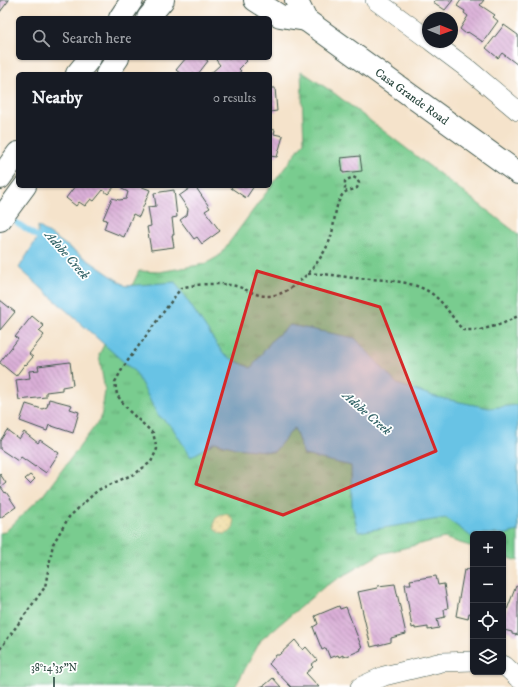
<!DOCTYPE html>
<meta charset="utf-8">
<style>
:root{--surface:#171b24;--page:#20242c;--text:#f1f3f6;--muted:#9ea1a6;--line:#363941}
body{margin:0;font-family:"IM FELL DW Pica",serif;background:var(--page);color:var(--text)}
.controls{position:absolute;right:12px;bottom:12px;display:grid;overflow:hidden;border-radius:6px;box-shadow:0 1px 3px #0004}
.controls button{width:36px;height:36px;display:grid;place-items:center;padding:0;border:0;border-bottom:1px solid var(--line);background:var(--surface);color:var(--text);font:20px sans-serif}
.compass{position:absolute;left:422px;top:12px;width:36px;height:36px;border-radius:50%;background:var(--surface);box-shadow:0 1px 3px #0004;rotate:91deg}
.list{margin:0;padding:0;list-style:none}
h2{display:flex;justify-content:space-between;align-items:center;height:52px;margin:0;padding:0 16px;font-size:17px}
h2 small{font-size:13px;font-weight:400;color:var(--muted)}
.icon{flex:none;width:22px;height:22px;fill:none;stroke:currentColor;stroke-width:2;stroke-linecap:round;stroke-linejoin:round}
.map{position:relative;flex:none;width:518px;height:687px;overflow:hidden}
.search{position:absolute;background:var(--surface);box-shadow:0 1px 3px #0004;left:16px;top:16px;width:256px;height:44px;display:flex;align-items:center;gap:10px;box-sizing:border-box;padding:0 14px;border-radius:6px;color:var(--muted);font-size:15px}
.panel{position:absolute;background:var(--surface);box-shadow:0 1px 3px #0004;left:16px;top:72px;width:256px;height:116px;border-radius:6px}
.map>svg:first-child{display:block}
.grass{fill:url(#grass-tufts);stroke:#4c8462}
.sand{fill:url(#sand-dots);stroke:#868c69}
.water{fill:#67c3e5;stroke:#43808c}
.lines{fill:none;stroke-linecap:round;stroke-linejoin:round}
.stream{stroke:#67c3e5;stroke-width:5.5}
.building{fill:url(#building-back-hatch)}
.minor-casing{stroke:#3f564b;stroke-width:20}
.tertiary-casing{stroke:#3f564b;stroke-width:24}
.secondary-casing{stroke:#3f564b;stroke-width:24}
.path{stroke:#3f564b;stroke-width:2.5;stroke-dasharray:3 3;stroke-linecap:butt}
.minor{stroke:#fff;stroke-width:19}
.tertiary{stroke:#fff;stroke-width:22}
.secondary{stroke:#fff;stroke-width:22}
.marked{fill:#d62828;fill-opacity:0.2;stroke:#d62828;stroke-width:3;stroke-linejoin:round}
.ticks{fill:none;stroke:#1f3d34;stroke-width:1.5}
.labels{text-anchor:middle;dominant-baseline:central;stroke-width:3.5;stroke-linejoin:round;paint-order:stroke}
.street-label{font-size:12px;fill:#1f3d34;stroke:#fff}
.water-label{font-size:13px;font-style:italic;fill:#356569;stroke:#fff}
.ticks-label{font-size:10px;text-anchor:middle;fill:#1f3d34;stroke:#fff;stroke-width:3.5;stroke-linejoin:round;paint-order:stroke}
</style>
<div class="map">
<svg width="518" height="687" viewBox="0 0 518 687">
<defs>
<pattern id="grass-tufts" width="24" height="20" patternUnits="userSpaceOnUse"><rect width="24" height="20" fill="#79cc8f"/><path d="M3 7l-1-3M5 7V3M7 7l1-3M15 17l-1-3M17 17v-4M19 17l1-3" fill="none" stroke="#63a776"/></pattern>
<pattern id="sand-dots" width="8" height="8" patternUnits="userSpaceOnUse"><rect width="8" height="8" fill="#eeda9e"/><path d="M2 2h.1M6 6h.1" fill="none" stroke="#ccbc89" stroke-width="1.8" stroke-linecap="round"/></pattern>
<pattern id="building-back-hatch" width="6" height="6" patternUnits="userSpaceOnUse"><rect width="6" height="6" fill="#daafd7"/><path d="M-1 5l2 2M0 0l6 6M5-1l2 2" fill="none" stroke="#b090af"/></pattern>
</defs>
<rect width="100%" height="100%" fill="#fff"/>
<filter id="ink" filterUnits="userSpaceOnUse"><feTurbulence type="fractalNoise" baseFrequency=".025" numOctaves="2"/><feDisplacementMap in="SourceGraphic" scale="8" xChannelSelector="R" yChannelSelector="G"/><feConvolveMatrix kernelMatrix="1 2 1 2 8 2 1 2 1" color-interpolation-filters="sRGB"/></filter>
<filter id="wash" filterUnits="userSpaceOnUse"><feTurbulence type="fractalNoise" baseFrequency=".012" numOctaves="4" result="noise"/><feDisplacementMap in="SourceGraphic" scale="16" xChannelSelector="R" yChannelSelector="G"/><feGaussianBlur stdDeviation="0.9" result="paint"/><feColorMatrix in="noise" values="0 0 0 0 0 0 0 0 0 0 0 0 0 0 0 0 0 1.4 0 .05"/><feComposite in="paint" operator="in"/></filter>
<g filter="url(#wash)">
<rect width="100%" height="100%" fill="#f5e3cb"/>
<path class="grass" d="M301 71 334 93 518 234V561L503 556V534H473V547L444 538 380 554 324 587 261 640 235 687H0V533L5 532 44 494 101 418 105 391 99 355 139 271 159 272 205 264 219 256 304 142Z"/>
<circle class="sand" cx="224" cy="524" r="10"/>
<path class="water" d="M38 226 126 286 175 282 224 355 251 368 273 339 290 325 355 338 397 384 436 397 489 408 518 405V531L503 535V534H473V538L446 518 358 532 352 506 351 466 304 455 294 428 274 452 235 448 215 442 191 457 172 427 157 414 136 373 19 268 38 237Z"/>
<g class="lines">
<path class="stream" d="M13 220 38 237 41 241"/>
</g>
<g id="blocks">
<g class="building">
<path d="M0 0H9L0 12Z"/>
<path d="M435 0H453L445 10 433 2Z"/>
<path d="M461 0H484L480 5 495 15 493 17 498 21 483 42 468 32 466 34 460 29 468 16 464 13 465 11 457 6Z"/>
<path d="M504 25 518 35V65L502 53 498 58 486 48Z"/>
<path d="M186 58H204L208 61 198 74H181L176 70Z"/>
<path d="M219 58H244L247 61 239 69 241 71 237 74H210L220 65 216 60Z"/>
<path d="M270 88H275L277 111 270 112Z"/>
<path d="M270 129 275 130 274 134 283 136 277 157 270 156Z"/>
<path d="M360 156 362 171 343 173 341 158Z"/>
<path d="M75 186H115L108 194 103 190 94 201 91 199 85 206 79 202 76 206 66 198Z"/>
<path d="M123 186H140L150 190 139 217 133 214 124 237 104 229 107 220 103 219 112 198 119 200 126 199 128 192 122 189Z"/>
<path d="M193 186H195L210 208 205 211 220 231 202 244 197 237 194 239 180 220 187 215 188 209 179 196Z"/>
<path d="M232 186H254L246 198 231 188Z"/>
<path d="M174 190 177 217 172 218 174 235H172L174 247 151 250 147 227 151 226 148 207 156 206 154 193Z"/>
<path d="M0 300 15 312 0 330Z"/>
<path d="M32 316 44 326 39 331 44 335 29 354 33 357 26 365 25 364 16 376 0 363V362L18 339 15 337Z"/>
<path d="M70 362 73 385 62 387V390L46 392V397L19 400 16 380 30 378 29 371 39 370 38 366Z"/>
<path d="M49 399 72 405 70 409 79 412 73 433 49 425 47 431 20 421 26 404 42 409 47 407Z"/>
<path d="M7 430 19 439 24 432 38 443 40 440 59 453 46 473 36 466 35 467 21 457 18 461 0 449V441Z"/>
<path d="M0 474 6 483 1 487 5 493 6 492 16 507 0 518Z"/>
<path d="M30 475 35 479 30 484 25 479Z"/>
<path d="M467 569 473 570V614L469 613 468 619 456 616 464 570 466 571Z"/>
<path d="M436 576 438 585 444 584 448 608 444 609 445 617 437 619 439 628 428 630V627L415 629V627L412 628 405 584H411L410 580Z"/>
<path d="M395 584 406 634 391 638V642L371 647 358 592 377 588 378 586Z"/>
<path d="M516 586 518 587V635L516 634V635L512 634V632L504 630 505 629 503 628V620Z"/>
<path d="M339 606 340 609 346 607 362 648H360L361 650 347 656 343 657V655L339 657 338 655 330 658 326 648 322 650 313 627 318 624 315 616Z"/>
<path d="M295 640 303 650 306 647 317 660 311 665 313 667 306 673 319 687H291L269 664 276 655H279Z"/>
<path d="M273 678 281 687H260L265 685Z"/>
</g>
</g>
</g>
<g filter="url(#ink)">
<use href="#blocks" fill-opacity="0" stroke="#3f564b" stroke-width="1"/>
<g class="lines">
<g class="minor-casing">
<g id="minor">
<path d="M375 0 428 39"/>
<path d="M432 42 468 69 518 111"/>
<path d="M503 665 505 666 518 678"/>
<path d="M360 687 384 676 442 662 473 661"/>
</g>
</g>
<g class="tertiary-casing">
<g id="tertiary">
<path d="M120 18 132 0"/>
<path d="M148 18 163 0"/>
<path d="M77 74 90 58"/>
<path d="M107 74 118 58"/>
<path d="M0 178 18 153"/>
<path d="M0 220 25 186"/>
</g>
</g>
<g class="secondary-casing">
<g id="secondary">
<path d="M255 0 280 16 306 20"/>
<path id="s1" d="M296 0 306 20 518 173"/>
</g>
</g>
<g class="path">
<path d="M308 274C324 273 338 276 354 278 379 280 410 279 431 293 445 303 452 318 463 330H480L502 324 518 316"/>
<path d="M0 649 45 587 53 544 69 517 98 490 136 473 151 462 157 449 153 433 129 411 117 395 115 382 124 366 181 288C194 284 216 283 230 285 249 287 256 301 279 294 300 287 324 258 331 237 335 224 334 205 343 194 346 190 352 191 357 188L359 183 357 179 353 177 345 181V192"/>
</g>
<use href="#minor" class="minor"/>
<use href="#tertiary" class="tertiary"/>
<use href="#secondary" class="secondary"/>
</g>
</g>
<path class="marked" d="M257 271 380 307 436 451 283 515 196 484Z"/>
<path class="ticks" d="M54 687V677"/>
<g class="labels">
<g class="street-label">
<text stroke="none"><textPath href="#s1" startOffset="153">Casa Grande Road</textPath></text>
</g>
<g class="water-label">
<text transform="translate(67 255) rotate(49)">Adobe Creek</text>
<text transform="translate(367 413) rotate(41)">Adobe Creek</text>
</g>
</g>
<g class="ticks-label">
<text x="54" y="671">38°14'35"N</text>
</g>
</svg>
<div class="controls">
<button>+</button>
<button>−</button>
<button><svg class="icon" aria-label="locate" viewBox="0 0 24 24"><circle cx="12" cy="12" r="6"/><path d="M12 2v4M12 18v4M2 12h4M18 12h4"/></svg></button>
<button><svg class="icon" aria-label="layers" viewBox="0 0 24 24"><path d="M12 4l9 5-9 5-9-5zM3 14l9 5 9-5"/></svg></button>
</div>
<svg class="compass" viewBox="-18 -18 36 36"><path d="M0-13l5 13h-10z" fill="#e53935"/><path d="M0 13l5-13h-10z" fill="#9ea1a6"/></svg>
<div class="search"><svg class="icon" aria-label="search" viewBox="0 0 24 24"><circle cx="10" cy="10" r="6"/><path d="M15 15l6 6"/></svg>Search here</div>
<section class="panel">
<h2>Nearby<small>0 results</small></h2>
<ul class="list">
</ul>
</section>
</div>
